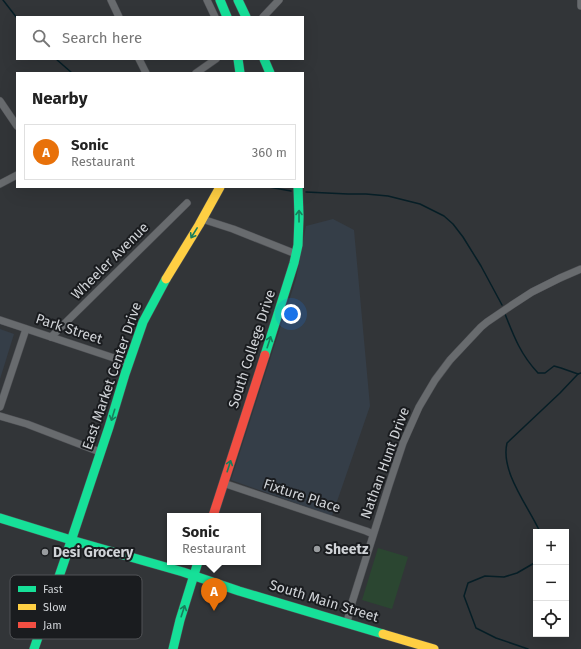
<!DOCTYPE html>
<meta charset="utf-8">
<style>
:root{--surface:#fff;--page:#f2f2f2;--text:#222;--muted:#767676;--line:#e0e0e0;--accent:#58595a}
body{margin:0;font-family:"Fira Sans",sans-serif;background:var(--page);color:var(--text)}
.controls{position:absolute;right:12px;bottom:12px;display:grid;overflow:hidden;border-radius:0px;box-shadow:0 4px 16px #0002}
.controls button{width:36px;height:36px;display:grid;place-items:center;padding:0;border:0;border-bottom:1px solid var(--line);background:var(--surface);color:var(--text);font:20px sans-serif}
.you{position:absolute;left:291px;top:314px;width:14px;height:14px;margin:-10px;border:3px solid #fff;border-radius:50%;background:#1a73e8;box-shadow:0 0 0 6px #1a73e833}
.badge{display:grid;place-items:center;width:26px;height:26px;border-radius:50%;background:var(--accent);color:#fff;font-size:13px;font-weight:700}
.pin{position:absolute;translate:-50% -33px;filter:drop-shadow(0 1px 2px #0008)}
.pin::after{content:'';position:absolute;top:21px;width:14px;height:12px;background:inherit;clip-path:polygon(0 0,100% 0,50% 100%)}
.popup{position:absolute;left:167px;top:513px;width:94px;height:52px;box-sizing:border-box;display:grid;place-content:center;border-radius:0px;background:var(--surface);filter:drop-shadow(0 1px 3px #0005);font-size:13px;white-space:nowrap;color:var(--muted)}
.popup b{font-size:15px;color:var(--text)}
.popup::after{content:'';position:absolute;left:50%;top:100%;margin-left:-8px;border:8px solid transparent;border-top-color:var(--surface)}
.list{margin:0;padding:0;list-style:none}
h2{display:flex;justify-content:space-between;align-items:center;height:52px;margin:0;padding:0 16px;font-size:17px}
h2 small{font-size:13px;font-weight:400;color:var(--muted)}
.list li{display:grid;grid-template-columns:26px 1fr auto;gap:12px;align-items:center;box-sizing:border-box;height:56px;margin:0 8px 8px;padding:0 8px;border:1px solid var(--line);border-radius:0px}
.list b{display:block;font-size:15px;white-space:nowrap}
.list p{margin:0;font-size:13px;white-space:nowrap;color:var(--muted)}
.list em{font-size:13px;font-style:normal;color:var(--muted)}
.icon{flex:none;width:22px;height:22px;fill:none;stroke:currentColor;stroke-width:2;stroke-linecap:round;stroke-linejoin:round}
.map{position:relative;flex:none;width:581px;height:649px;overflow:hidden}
.search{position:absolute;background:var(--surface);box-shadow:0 4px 16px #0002;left:16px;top:16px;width:288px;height:44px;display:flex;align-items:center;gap:10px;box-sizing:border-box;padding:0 14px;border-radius:0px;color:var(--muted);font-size:15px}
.panel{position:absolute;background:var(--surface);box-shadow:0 4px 16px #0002;left:16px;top:72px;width:288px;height:116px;border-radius:0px}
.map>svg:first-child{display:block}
.built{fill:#353e48}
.green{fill:#2b4631}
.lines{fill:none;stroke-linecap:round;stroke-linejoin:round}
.stream{stroke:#061e26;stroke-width:1.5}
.street-casing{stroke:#4e5054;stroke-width:8}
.fast-casing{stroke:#4e5054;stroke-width:10}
.slow-casing{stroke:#4e5054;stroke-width:10}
.jam-casing{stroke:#4e5054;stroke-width:10}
.street{stroke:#686b6e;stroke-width:7}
.fast{stroke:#16e098;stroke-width:9}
.slow{stroke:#ffcf43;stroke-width:9}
.jam{stroke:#f24e42;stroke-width:9}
.oneway{stroke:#187e5c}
.poi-dot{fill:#999c9f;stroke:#1a1c1f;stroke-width:1.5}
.labels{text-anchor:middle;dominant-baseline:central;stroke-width:4;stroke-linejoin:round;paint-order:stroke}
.street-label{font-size:14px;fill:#d0d3d7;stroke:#1a1c1f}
.poi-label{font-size:14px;font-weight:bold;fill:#d0d3d7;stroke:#1a1c1f;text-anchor:start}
.key{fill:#1a1c1f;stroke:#515356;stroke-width:1}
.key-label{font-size:11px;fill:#d0d3d7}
</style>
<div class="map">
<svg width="581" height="649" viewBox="0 0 581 649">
<rect width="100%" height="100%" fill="#323538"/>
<g class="built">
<path d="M333 219 354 230 370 406 332 516 231 480 296 279 306 226Z"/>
<path d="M0 329 14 334 0 379Z"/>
</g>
<path class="green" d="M378 548 408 557 392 609 362 600Z"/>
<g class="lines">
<g class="stream">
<path d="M3 0 17 18"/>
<path d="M56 59 72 73"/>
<path d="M269 187 291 191"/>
<path d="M306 192 348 194H366L388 196 420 204 444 216 453 224 463 237 481 266 502 305"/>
<path d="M505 314C514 337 521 355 538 373H545L554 366 561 368 578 374"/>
<path d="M540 532C529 507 500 472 507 443L560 393 578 374 581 373"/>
<path d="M528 649 496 638 476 628 464 596 468 583 485 576 504 577 517 573 536 562"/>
</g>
<g class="street-casing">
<g id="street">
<path d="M111 0 119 17"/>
<path d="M207 0 215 17"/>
<path d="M581 0V6"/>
<path d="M263 17 279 0"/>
<path d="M139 59 146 73"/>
<path d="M196 73 216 59"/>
<path d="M0 101 17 126"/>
<path d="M0 184 17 175"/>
<path d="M202 219 233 229 296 254"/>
<path d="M0 320 129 363"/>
<path d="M51 337 187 203"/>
<path d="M0 407 26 329"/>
<path d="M0 416 27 424 100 452"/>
<path d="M223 483 366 531 373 534"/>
<path d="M347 623 350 609 389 485 403 443 419 407 435 380 450 360 481 327 487 322 512 305 532 292 560 278 581 269"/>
</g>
</g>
<g class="fast-casing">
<g id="fast">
<path d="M220 0 227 17"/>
<path d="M238 0 246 17"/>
<path d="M238 59 240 73"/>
<path d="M264 59 270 73"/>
<path d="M265 355 294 263 298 245 299 217 298 187"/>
<path d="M0 518 71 540 183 572 239 591 383 634"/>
<path d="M34 649 64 562 109 427 125 374 143 322 166 279"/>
<path d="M173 649 180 620 198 562"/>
</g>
</g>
<g class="slow-casing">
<g id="slow">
<path d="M166 279 199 225 220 187"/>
<path d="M383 634 434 649"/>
</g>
</g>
<g class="jam-casing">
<path id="jam" d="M213 516 265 355"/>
</g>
<use href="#street" class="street"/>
<use href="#fast" class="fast"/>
<use href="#slow" class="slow"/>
<use href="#jam" class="jam"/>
</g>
<defs><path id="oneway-shaft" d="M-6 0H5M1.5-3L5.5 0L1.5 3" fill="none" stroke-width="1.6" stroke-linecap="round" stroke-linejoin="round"/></defs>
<g class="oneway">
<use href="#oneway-shaft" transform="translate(299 216) rotate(-90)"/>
<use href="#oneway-shaft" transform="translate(194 233) rotate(122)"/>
<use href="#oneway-shaft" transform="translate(269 342) rotate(-72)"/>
<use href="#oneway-shaft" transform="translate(113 415) rotate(107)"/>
<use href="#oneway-shaft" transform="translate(229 466) rotate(-72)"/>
<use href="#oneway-shaft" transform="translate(183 611) rotate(-72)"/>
</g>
<g class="poi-dot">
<circle cx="317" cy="549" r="4"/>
<circle cx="45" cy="552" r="4"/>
</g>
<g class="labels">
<g class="street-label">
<text transform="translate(110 261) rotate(-45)">Wheeler Avenue</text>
<text transform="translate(69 329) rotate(18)">Park Street</text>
<text transform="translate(252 349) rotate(-72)">South College Drive</text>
<text transform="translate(112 376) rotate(-71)">East Market Center Drive</text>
<text transform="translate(385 463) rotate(-70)">Nathan Hunt Drive</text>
<text transform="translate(302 496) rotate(18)">Fixture Place</text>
<text transform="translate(324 601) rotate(17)">South Main Street</text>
</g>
<g class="poi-label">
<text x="325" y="549">Sheetz</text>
<text x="53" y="552">Desi Grocery</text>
</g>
</g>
<rect x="10" y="575" width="132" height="64" rx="6" class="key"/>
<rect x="18" y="586" width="18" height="6" fill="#16e098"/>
<rect x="18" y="604" width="18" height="6" fill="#ffcf43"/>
<rect x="18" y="622" width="18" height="6" fill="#f24e42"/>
<g class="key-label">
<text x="43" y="593">Fast</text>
<text x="43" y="611">Slow</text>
<text x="43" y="629">Jam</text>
</g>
</svg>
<div class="controls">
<button>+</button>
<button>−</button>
<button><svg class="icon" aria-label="locate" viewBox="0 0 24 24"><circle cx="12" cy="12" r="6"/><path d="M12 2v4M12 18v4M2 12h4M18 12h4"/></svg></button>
</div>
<div class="you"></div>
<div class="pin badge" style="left:214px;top:611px;background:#e8710a">A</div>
<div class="popup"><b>Sonic</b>Restaurant</div>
<div class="search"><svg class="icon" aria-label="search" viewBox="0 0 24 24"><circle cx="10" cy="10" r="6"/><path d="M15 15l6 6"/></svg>Search here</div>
<section class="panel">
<h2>Nearby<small></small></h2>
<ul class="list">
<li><span class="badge" style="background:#e8710a">A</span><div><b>Sonic</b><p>Restaurant</p></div><em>360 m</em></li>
</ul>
</section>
</div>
